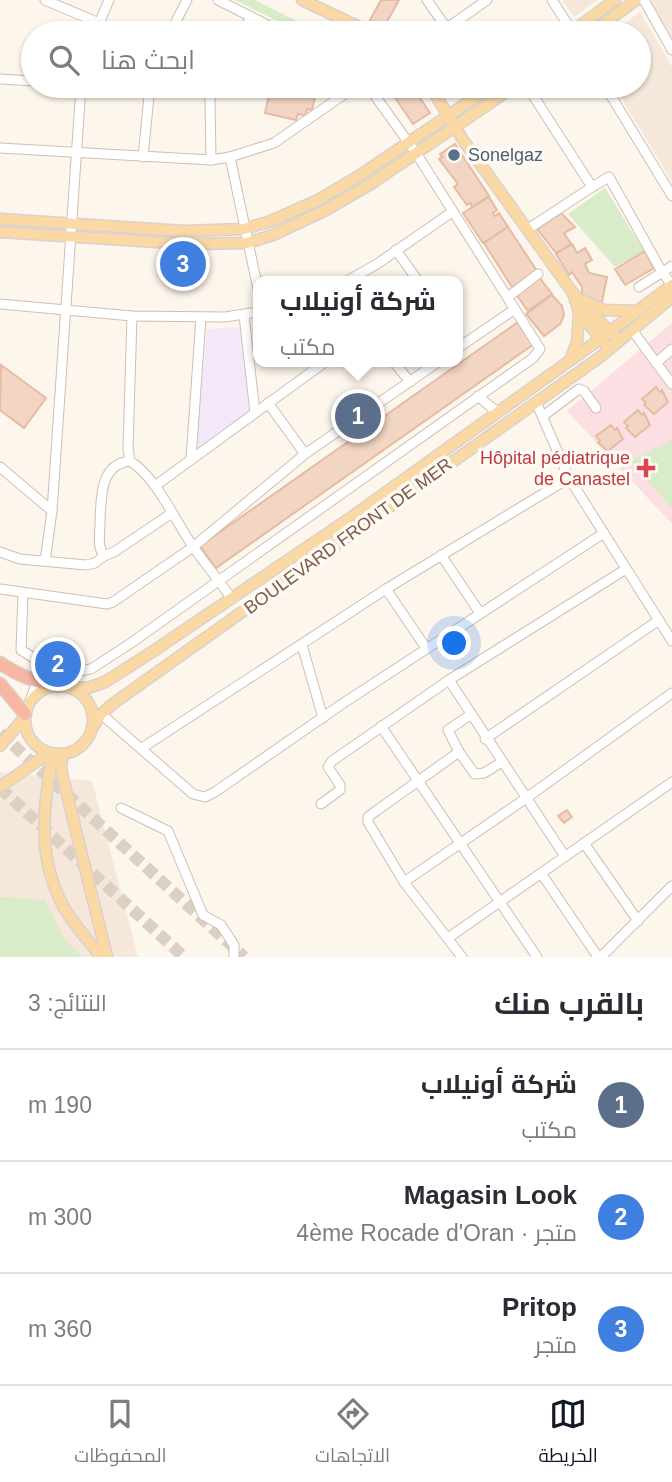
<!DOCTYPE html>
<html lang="ar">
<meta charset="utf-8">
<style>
:root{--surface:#fff;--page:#f7f7f7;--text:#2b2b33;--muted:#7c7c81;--line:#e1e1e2;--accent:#111827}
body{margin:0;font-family:Helvetica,Cairo,sans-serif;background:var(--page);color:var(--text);direction:rtl}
.you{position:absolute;left:455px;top:644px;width:24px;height:24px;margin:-18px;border:5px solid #fff;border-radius:50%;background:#1a73e8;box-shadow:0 0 0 10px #1a73e833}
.badge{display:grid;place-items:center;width:46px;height:46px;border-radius:50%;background:var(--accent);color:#fff;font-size:23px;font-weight:700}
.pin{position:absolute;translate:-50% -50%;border:4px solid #fff;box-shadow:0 2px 7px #0006}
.popup{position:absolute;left:253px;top:276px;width:210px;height:91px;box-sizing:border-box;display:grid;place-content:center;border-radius:14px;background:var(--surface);filter:drop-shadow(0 2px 5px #0005);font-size:23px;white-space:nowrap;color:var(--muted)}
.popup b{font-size:26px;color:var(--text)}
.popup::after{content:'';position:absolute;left:50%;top:100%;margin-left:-14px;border:14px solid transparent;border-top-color:var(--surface)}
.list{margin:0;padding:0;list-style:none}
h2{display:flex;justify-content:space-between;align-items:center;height:91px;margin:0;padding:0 28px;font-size:30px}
h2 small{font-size:23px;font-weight:400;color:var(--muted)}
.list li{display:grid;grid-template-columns:46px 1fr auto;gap:21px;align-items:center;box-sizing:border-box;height:112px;padding:0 28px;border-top:2px solid var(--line)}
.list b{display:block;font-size:26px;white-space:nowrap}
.list p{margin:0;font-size:23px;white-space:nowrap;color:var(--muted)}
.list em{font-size:23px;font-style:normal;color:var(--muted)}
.icon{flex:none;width:38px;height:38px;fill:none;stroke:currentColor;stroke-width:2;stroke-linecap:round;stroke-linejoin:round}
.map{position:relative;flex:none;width:672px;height:957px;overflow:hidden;direction:ltr}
.search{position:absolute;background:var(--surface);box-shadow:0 2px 5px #0004;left:21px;right:21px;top:21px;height:77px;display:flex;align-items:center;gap:18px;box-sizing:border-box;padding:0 24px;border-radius:38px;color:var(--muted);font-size:26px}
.sheet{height:427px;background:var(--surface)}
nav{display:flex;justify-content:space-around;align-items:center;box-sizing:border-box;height:98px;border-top:2px solid var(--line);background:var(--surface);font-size:19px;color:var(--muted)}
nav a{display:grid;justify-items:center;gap:4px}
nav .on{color:var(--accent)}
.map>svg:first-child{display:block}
.residential{fill:#f5e8da}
.education{fill:#f3e8fa}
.medical{fill:#fbdfe3}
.green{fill:#d8ecc9}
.building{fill:#f3d5c3;stroke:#e6bba3;stroke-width:2}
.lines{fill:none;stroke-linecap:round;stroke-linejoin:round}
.highway-tunnel{stroke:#dcd0c4;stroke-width:12;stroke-dasharray:12 6;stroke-linecap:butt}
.minor-casing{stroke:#d1beb0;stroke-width:11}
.major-casing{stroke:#dad1cd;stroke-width:13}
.highway-casing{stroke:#dad1cd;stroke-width:15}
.minor{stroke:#fff;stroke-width:9}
.major{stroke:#fbd9a5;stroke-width:10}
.highway{stroke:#f7b7a3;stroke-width:12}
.service-dot{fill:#5c6f8a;stroke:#fffaf3;stroke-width:2.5}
.health-dot{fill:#e0444e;stroke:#fffaf3;stroke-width:2.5}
.labels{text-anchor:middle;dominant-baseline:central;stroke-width:7;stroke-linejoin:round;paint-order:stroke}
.service-label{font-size:18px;fill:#4e5e75;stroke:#fffaf3;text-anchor:start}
.health-label{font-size:18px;fill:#be3a42;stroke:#fffaf3;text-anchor:end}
.street-label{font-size:18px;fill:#7a5c4d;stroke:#fffaf3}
</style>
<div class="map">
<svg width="672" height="957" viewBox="0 0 672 957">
<rect width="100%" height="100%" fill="#fdf6ec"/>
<g class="residential">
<path d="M562 0H597L574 17Z"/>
<path d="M652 0H672V38L650 2Z"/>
<path d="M640 12 672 67V182L614 86H639V33H612Z"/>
<path d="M0 772 92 781 138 957H0Z"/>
</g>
<path class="education" d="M242 327 251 409 195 451 207 329Z"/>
<path class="medical" d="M672 323V524L567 411Z"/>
<g class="green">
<path d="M235 0H255L321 33H301Z"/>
<path d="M605 188 644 251 615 267 568 214Z"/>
<path d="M672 440V508L629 461Z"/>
<path d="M0 897 45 900 64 938 82 957H0Z"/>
</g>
<g class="building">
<path d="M381 0H399L383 29 369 22Z"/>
<path d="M271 86H312L310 91 316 93 312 110 307 109 306 116 298 114 296 120 265 113Z"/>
<path d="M387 86H412L430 113 413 124Z"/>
<path d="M455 144 489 196 472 207 470 203 467 205 454 187 458 184 439 159 442 157 440 154Z"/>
<path d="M489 197 497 210 493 213 495 216 499 213 508 227 483 243 463 213Z"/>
<path d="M561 213 575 227 564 233 571 244 556 253 537 229Z"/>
<path d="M508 227 537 271 512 287 484 243Z"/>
<path d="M572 244 577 253 585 248 592 260 585 264 589 273 607 277 602 302 582 298V287L572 272 569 275 556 254Z"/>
<path d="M645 251 654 268 625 285 615 269Z"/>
<path d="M539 277 552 294 528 311 516 294Z"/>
<path d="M552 295 562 306 564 315 560 324 544 336 526 314Z"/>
<path d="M518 322 534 344 216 568 200 546Z"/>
<path d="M1 365 46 398 24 428 0 410Z"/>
<path d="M656 387 660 392 662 390 668 402 654 414 644 405 646 403 642 399Z"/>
<path d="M638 410 642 415 644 413 650 425 635 437 626 428 628 426 624 422Z"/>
<path d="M611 425 615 430 617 428 623 439 608 451 598 443 600 441 596 436Z"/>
<path d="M567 810 572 817 564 823 558 816Z"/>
</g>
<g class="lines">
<g class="highway-tunnel">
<path d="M0 733 244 957"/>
<path d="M0 788 184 957"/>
</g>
<g class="minor-casing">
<g id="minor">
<path d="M45 0 99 23"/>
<path d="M218 0 283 33"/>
<path d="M427 0 450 33"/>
<path d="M552 0 572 31"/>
<path d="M644 0 672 50"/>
<path d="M95 33 109 0"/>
<path d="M170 33 187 0"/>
<path d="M242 33 251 17"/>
<path d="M440 33 487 0"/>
<path d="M0 79 33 81"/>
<path d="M527 86 592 187 609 177 662 272 672 285"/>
<path d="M605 86 672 196"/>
<path d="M0 148 211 160 230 157 274 143 356 86"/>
<path d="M143 157 150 86"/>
<path d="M230 157 258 289"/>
<path d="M211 160 210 100 213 86"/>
<path d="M528 229 592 187"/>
<path d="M396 250 418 281"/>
<path d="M347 281 377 264 452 212"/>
<path d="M639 287 672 266"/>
<path d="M508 297 538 274"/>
<path d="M0 304 132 316 225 317 258 312"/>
<path d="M244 315 255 413"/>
<path d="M132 316 128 448 130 461C156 477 175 520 192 545 204 563 219 580 231 598"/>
<path d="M632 330 672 384"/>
<path d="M458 348 515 309"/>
<path d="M394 362 410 382"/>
<path d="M656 363 672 349"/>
<path d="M478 396 497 412"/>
<path d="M536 402 569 478 672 641"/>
<path d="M268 403 305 454"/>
<path d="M543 416 579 389 584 391 596 408"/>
<path d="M191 459 201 317"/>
<path d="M130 461C99 464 101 500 100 524 100 534 97 547 104 556L114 552 172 513"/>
<path d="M0 467 52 511"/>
<path d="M155 486 325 362"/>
<path d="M0 552 20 559 86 565 95 563 104 556"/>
<path d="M441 555 480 613"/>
<path d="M45 561 52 511 81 86"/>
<path d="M0 589 107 604 113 602 193 547 305 454 438 362"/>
<path d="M386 589 426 648"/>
<path d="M23 593 21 650 43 664"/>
<path d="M302 645 323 718"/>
<path d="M449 680 564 855"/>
<path d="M30 701 43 664 73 672 91 669 131 643 533 358 540 349 416 153 368 86"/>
<path d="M101 714 193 794 205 797 215 792 342 704 604 533"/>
<path d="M470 715 448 730 459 752 475 774 484 773 502 762"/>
<path d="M381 726 537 957"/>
<path d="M485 739 659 620"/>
<path d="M142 748 386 589 569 478"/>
<path d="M459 752 376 811 368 817V822L404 882 462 957"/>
<path d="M321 804 340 790V785L328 767 332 761 449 680 626 569"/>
<path d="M121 808 168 831 203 915 221 925 234 945V957"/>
<path d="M584 843 638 921"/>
<path d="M541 873 598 957"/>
<path d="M404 882 525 799 672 693"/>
<path d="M448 938 672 782"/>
<path d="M601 957 672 886"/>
</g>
</g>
<g class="major-casing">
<g id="major">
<path d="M302 0 372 33"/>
<path d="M570 33 615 0"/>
<path d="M591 33 636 0"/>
<path d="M430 86 463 140 573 293 615 337"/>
<path d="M0 219 184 231 244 229 271 221 316 201 362 174 492 86"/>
<path d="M0 232 187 244 247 243 273 235 324 211 369 185 515 86"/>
<path d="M573 293 579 312 604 343"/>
<path d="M584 301 604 310 639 311"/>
<path d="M570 360 577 342 579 314"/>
<circle cx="59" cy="720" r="34"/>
<path d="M70 687 88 688 105 682 152 652 346 521 600 339 672 285"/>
<path d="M93 727 101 714 114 703 600 357 672 297"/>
<path d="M0 746 24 718"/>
<path d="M53 754C43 805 37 856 62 904 72 923 88 940 101 957"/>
<path d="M63 754 61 765 62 774 107 957"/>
<path d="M0 787 49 753"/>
</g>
</g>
<g class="highway-casing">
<g id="highway">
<path d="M0 663C19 676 36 682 58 686"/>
<path d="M0 684 25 714"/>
</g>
</g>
<use href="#minor" class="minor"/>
<use href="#major" class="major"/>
<use href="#highway" class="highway"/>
</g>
<circle class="service-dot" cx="454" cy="155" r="7"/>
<path class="health-dot" d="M642.5 457.5h7v7h7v7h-7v7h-7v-7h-7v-7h7z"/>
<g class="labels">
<g class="service-label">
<text x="468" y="155">Sonelgaz</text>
</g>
<g class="health-label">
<text x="630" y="458">Hôpital pédiatrique<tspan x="630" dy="21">de Canastel</tspan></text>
</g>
<g class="street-label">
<text transform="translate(348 536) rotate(-36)">BOULEVARD FRONT DE MER</text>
</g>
</g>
</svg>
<div class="you"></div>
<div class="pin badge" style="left:358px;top:416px;background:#5c6f8a">1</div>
<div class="popup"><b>شركة أونيلاب</b>مكتب</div>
<div class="pin badge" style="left:58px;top:664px;background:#3f7fe0">2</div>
<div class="pin badge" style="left:183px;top:264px;background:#3f7fe0">3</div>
<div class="search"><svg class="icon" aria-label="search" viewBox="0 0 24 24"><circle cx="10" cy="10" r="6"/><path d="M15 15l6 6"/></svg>ابحث هنا</div>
</div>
<section class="sheet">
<h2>بالقرب منك<small>النتائج: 3</small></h2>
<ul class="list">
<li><span class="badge" style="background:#5c6f8a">1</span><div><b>شركة أونيلاب</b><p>مكتب</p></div><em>190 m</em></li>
<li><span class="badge" style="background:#3f7fe0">2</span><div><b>Magasin Look</b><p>متجر · 4ème Rocade d'Oran</p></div><em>300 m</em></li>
<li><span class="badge" style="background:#3f7fe0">3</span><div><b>Pritop</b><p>متجر</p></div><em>360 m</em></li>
</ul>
</section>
<nav>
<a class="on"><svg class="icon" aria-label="map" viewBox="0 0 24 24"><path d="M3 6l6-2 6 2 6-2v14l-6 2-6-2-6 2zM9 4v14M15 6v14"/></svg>الخريطة</a>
<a><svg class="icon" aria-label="directions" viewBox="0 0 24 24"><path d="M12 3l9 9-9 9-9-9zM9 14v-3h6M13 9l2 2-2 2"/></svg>الاتجاهات</a>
<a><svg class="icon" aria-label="saved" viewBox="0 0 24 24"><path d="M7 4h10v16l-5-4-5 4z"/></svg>المحفوظات</a>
</nav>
